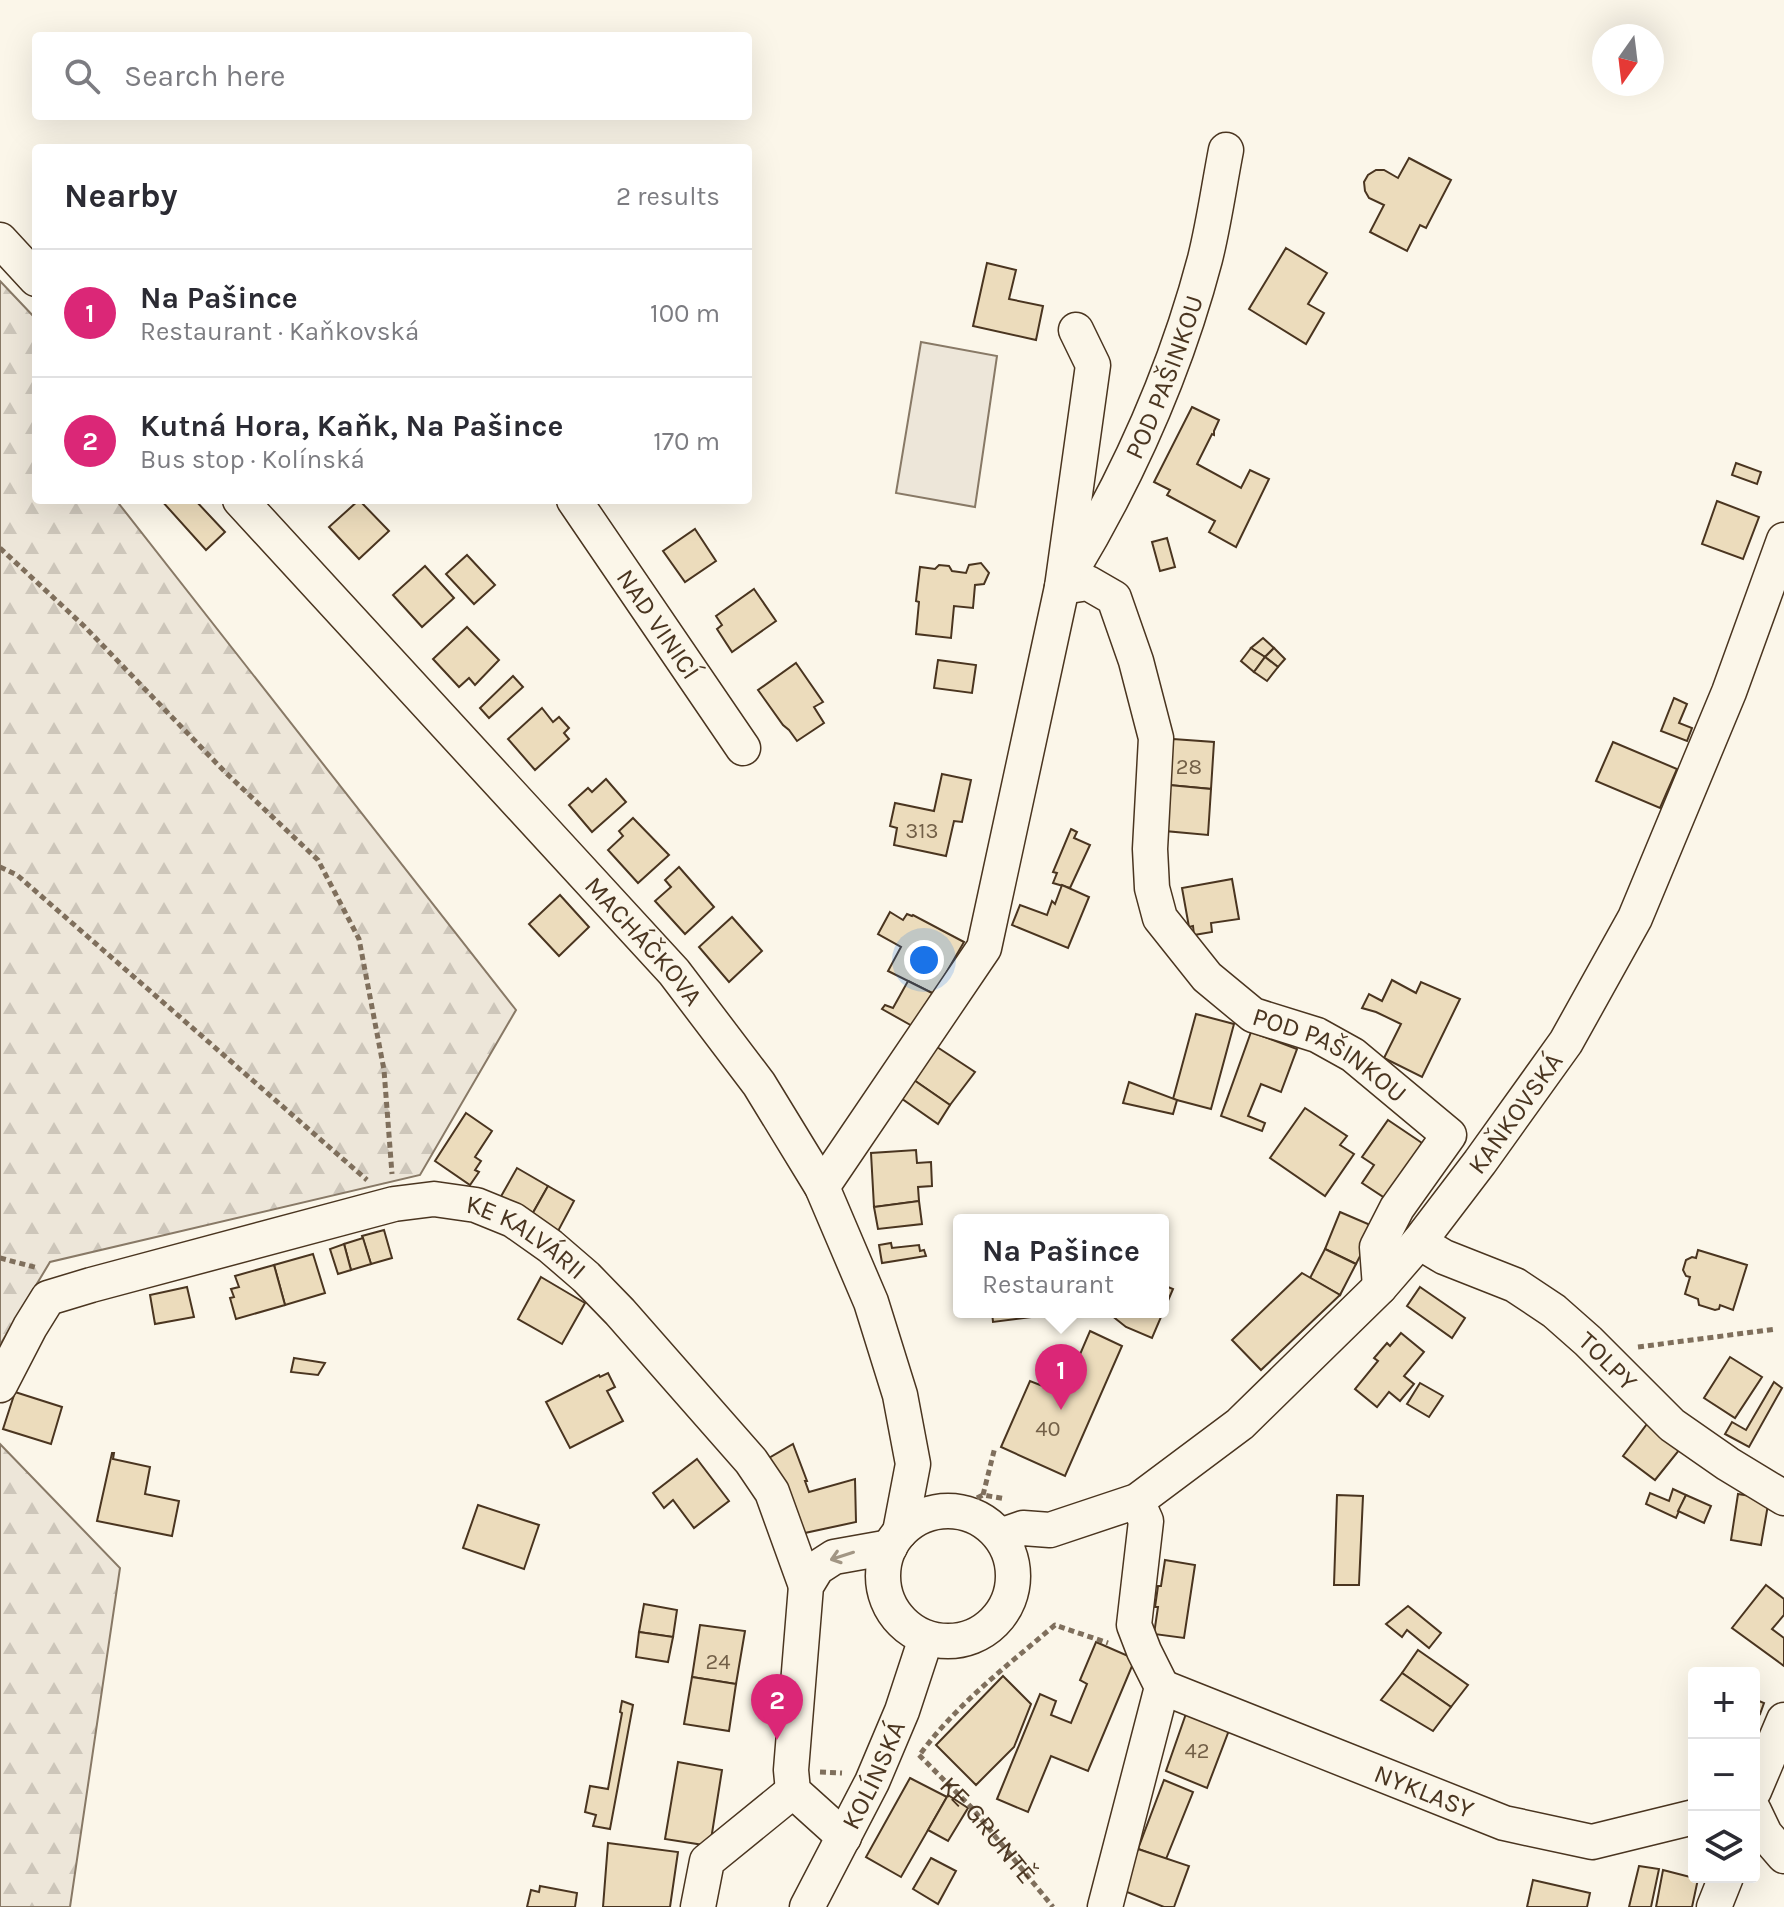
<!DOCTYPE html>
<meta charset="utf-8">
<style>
:root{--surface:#fff;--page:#f7f7f7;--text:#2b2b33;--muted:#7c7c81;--line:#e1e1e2;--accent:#db2777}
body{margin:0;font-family:Karla,sans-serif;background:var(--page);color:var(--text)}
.controls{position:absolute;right:24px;bottom:24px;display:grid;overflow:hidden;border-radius:8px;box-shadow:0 8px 32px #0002}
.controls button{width:72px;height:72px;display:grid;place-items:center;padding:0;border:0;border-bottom:2px solid var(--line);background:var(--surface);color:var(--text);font:40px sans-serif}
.compass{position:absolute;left:1592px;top:24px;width:72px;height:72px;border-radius:50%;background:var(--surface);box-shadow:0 8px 32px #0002;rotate:194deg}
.you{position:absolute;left:924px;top:960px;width:28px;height:28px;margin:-20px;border:6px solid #fff;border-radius:50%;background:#1a73e8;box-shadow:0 0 0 12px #1a73e833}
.badge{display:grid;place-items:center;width:52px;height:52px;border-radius:50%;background:var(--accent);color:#fff;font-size:26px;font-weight:700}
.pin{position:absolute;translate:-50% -66px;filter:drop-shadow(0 2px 4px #0008)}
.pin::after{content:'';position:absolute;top:42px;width:28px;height:24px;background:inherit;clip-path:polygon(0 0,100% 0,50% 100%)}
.popup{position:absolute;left:953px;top:1214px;width:216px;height:104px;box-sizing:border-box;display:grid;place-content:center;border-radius:8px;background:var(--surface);filter:drop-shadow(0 2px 6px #0005);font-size:26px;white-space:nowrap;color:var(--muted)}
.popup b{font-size:30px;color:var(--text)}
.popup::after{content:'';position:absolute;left:50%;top:100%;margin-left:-16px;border:16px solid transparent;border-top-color:var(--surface)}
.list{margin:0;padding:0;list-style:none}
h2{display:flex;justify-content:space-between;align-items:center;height:104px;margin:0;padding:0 32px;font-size:34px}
h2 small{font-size:26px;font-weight:400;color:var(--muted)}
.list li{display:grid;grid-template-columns:52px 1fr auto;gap:24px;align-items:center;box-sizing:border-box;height:128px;padding:0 32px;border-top:2px solid var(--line)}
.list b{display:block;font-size:30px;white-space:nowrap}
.list p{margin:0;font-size:26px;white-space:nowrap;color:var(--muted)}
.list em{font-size:26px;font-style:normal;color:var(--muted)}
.icon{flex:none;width:44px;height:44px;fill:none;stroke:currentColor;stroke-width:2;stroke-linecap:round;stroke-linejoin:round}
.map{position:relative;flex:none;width:1784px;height:1907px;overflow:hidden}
.search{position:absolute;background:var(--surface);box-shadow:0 8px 32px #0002;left:32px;top:32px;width:720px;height:88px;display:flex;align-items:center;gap:20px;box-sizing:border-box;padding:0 28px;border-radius:8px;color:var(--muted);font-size:30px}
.panel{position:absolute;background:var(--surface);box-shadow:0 8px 32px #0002;left:32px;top:144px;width:720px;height:360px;border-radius:8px}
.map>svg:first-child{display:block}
.forest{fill:url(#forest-firs);stroke:#887966;stroke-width:2}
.garden{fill:#ede6d9;stroke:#887966;stroke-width:2}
.building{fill:#ecdcbc;stroke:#4a3520;stroke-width:2}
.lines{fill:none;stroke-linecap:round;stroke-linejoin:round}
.minor-casing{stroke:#4a3520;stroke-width:37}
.path{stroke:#7f6f5c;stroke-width:5;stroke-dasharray:6 4;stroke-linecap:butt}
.minor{stroke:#fbf6e9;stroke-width:34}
.oneway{stroke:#a29684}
.labels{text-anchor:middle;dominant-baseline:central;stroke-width:6;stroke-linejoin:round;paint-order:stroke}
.number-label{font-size:22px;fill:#725f47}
.street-label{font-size:26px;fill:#4a3520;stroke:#fbf6e9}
</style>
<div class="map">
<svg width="1784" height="1907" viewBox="0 0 1784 1907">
<defs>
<pattern id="forest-firs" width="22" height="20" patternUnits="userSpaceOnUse" patternTransform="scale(2)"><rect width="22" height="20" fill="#ede6d9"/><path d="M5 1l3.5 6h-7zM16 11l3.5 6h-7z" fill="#cdc6ba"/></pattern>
</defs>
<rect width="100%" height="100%" fill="#fbf6e9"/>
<g class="forest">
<path d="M0 281 36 319V500H116L516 1010 420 1175 50 1262 0 1345Z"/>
<path d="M0 1444 120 1568 70 1907H0Z"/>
</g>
<path class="garden" d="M921 342 997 356 975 507 896 493Z"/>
<g class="building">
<path d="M1409 158 1451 180 1426 228 1420 225 1407 251 1370 232 1384 205 1369 198 1365 191 1364 182 1368 175 1376 170H1384L1398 178Z"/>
<path d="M1286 248 1327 273 1308 304 1324 313 1306 344 1249 309Z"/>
<path d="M987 263 1016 270 1009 299 1043 306 1036 340 973 326Z"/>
<path d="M1192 407 1219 420 1214 431V435L1212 434 1197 464 1241 488 1250 470 1269 479 1236 547 1209 532 1215 521 1167 495 1170 490 1154 482Z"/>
<path d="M1736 463 1761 472 1757 484 1732 475Z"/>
<path d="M161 500H195L225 532 206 550Z"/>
<path d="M359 500 389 531 359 559 329 527Z"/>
<path d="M1717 501 1759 517 1743 559 1702 544Z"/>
<path d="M695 529 716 561 685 582 663 551Z"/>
<path d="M1167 538 1175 567 1160 571 1152 542Z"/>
<path d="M467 555 495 585 474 604 446 574Z"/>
<path d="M981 563 989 573 984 584 975 585 973 608 954 606 951 638 916 634 919 602 916 601 920 567 935 569 939 565 949 566 952 571 966 573 969 565Z"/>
<path d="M425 566 454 598 422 627 393 595Z"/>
<path d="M754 589 776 621 732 652 717 629 722 625 716 616Z"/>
<path d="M467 627 499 660 475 685 469 678 459 687 433 659Z"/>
<path d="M1263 638 1274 648 1265 657 1251 648Z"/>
<path d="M1251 648 1265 657 1254 672 1241 661Z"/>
<path d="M1274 648 1285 659 1278 667 1265 657Z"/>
<path d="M1265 657 1278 667 1267 681 1254 672Z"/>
<path d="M938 660 976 665 972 693 934 688Z"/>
<path d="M796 663 823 702 814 707 824 723 797 741 789 730 783 725 758 690Z"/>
<path d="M513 676 523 687 489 718 480 708Z"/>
<path d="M1674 698 1687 704 1679 723 1692 728 1687 741 1661 731Z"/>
<path d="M542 708 553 722 559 717 569 728 564 733 569 739 535 770 508 739Z"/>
<path d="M1173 739 1214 742 1211 789 1169 785Z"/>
<path d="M1613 742 1677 769 1660 808 1596 781Z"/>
<path d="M942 774 971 780 962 822 954 821 946 856 894 845 897 828 890 826 895 803 934 811Z"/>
<path d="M606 779 626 802 592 832 569 805 588 788 592 792Z"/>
<path d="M1169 785 1211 789 1208 835 1165 831Z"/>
<path d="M633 818 669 855 638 883 608 850 623 836 619 831Z"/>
<path d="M1071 829 1077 832 1074 838 1090 845 1070 888 1053 883 1057 873 1053 872Z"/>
<path d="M679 867 714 907 685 934 655 901 671 887 665 880Z"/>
<path d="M1232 879 1239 919 1211 923 1212 932 1194 935 1193 926 1189 927 1182 888Z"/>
<path d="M1062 885 1089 897 1068 948 1012 925 1020 905 1047 915 1052 901 1055 904Z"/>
<path d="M560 895 589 927 559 956 529 924Z"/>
<path d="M890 912 903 920 907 914 912 916 913 915 964 942 934 994 888 971 901 947 878 934Z"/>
<path d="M732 917 762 951 729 982 699 947Z"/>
<path d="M1392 980 1416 993 1421 982 1460 999 1422 1077 1384 1058 1401 1024 1376 1012 1362 1008 1369 994 1382 1001Z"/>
<path d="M908 981 934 994 914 1027 882 1009 885 1005 893 1008Z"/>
<path d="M1196 1014 1234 1024 1211 1109 1173 1099Z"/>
<path d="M1251 1032 1297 1049 1281 1092 1261 1084 1248 1116 1265 1123 1262 1131 1221 1116Z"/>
<path d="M934 1045 975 1072 950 1105 911 1078Z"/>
<path d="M911 1078 950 1105 938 1124 898 1096Z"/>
<path d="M1129 1082 1177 1100 1173 1114 1123 1103Z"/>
<path d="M1305 1108 1347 1136 1340 1145 1354 1154 1325 1196 1270 1158Z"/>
<path d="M466 1113 492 1131 475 1157 481 1161 475 1170 479 1172 470 1185 435 1161Z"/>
<path d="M1388 1120 1425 1145 1388 1200 1362 1183 1374 1165 1362 1157Z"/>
<path d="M916 1150 917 1163 931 1162 932 1186 918 1187 919 1201 874 1207 871 1153Z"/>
<path d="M517 1168 548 1186 530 1218 499 1200Z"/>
<path d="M548 1186 574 1201 557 1233 530 1218Z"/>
<path d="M919 1201 922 1224 878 1229 874 1207Z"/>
<path d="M1340 1212 1375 1227 1356 1264 1325 1249Z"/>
<path d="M384 1230 392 1258 371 1264 362 1236Z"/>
<path d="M363 1238 371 1264 351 1270 344 1244Z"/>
<path d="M891 1243 892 1248 919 1245 920 1251 924 1250 926 1256 882 1263 879 1245Z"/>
<path d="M344 1244 351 1270 338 1274 330 1249Z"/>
<path d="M1325 1249 1356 1264 1340 1295 1310 1278Z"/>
<path d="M1698 1250 1747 1265 1733 1310 1720 1305 1719 1309 1715 1310 1699 1305 1698 1299 1685 1294 1690 1277 1686 1276 1683 1270 1686 1260 1692 1257 1696 1258Z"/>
<path d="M313 1254 325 1293 285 1305 274 1265Z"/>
<path d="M274 1265 285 1305 236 1319 230 1298 234 1297 231 1289 239 1287 235 1276Z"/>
<path d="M1302 1273 1340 1295 1261 1370 1232 1340Z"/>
<path d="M541 1277 585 1303 562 1344 518 1319Z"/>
<path d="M1163 1285 1173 1289 1152 1338 1126 1327 1111 1315V1312H1163Z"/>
<path d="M187 1287 194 1317 155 1324 150 1295Z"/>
<path d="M1420 1287 1465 1318 1452 1338 1407 1306Z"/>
<path d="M992 1312H1070L993 1322Z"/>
<path d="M1090 1331 1122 1346 1065 1476 1001 1447 1030 1381 1063 1394Z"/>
<path d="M1401 1333 1424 1352 1404 1376 1414 1384 1400 1401 1389 1392 1377 1407 1355 1389 1378 1361 1374 1358 1387 1343 1390 1346Z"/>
<path d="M1730 1357 1762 1377 1735 1418 1704 1398Z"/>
<path d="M294 1358 325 1363 318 1375 291 1372Z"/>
<path d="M608 1373 615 1387 607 1391 623 1421 570 1448 546 1402 599 1375 600 1377Z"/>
<path d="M1774 1382 1782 1388 1749 1447 1725 1434 1732 1422 1746 1430Z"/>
<path d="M1420 1383 1443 1396 1429 1417 1407 1404Z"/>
<path d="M15 1392 62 1407 51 1444 3 1429Z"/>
<path d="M1647 1424 1680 1449 1655 1480 1623 1456Z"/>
<path d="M793 1444 807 1481H805L809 1492 855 1479 856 1522 800 1534 769 1458Z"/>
<path d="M112 1453H114L113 1459 150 1467 145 1494 179 1501 172 1536 97 1521Z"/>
<path d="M697 1459 729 1501 694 1528 673 1500 664 1508 653 1493Z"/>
<path d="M1673 1489 1686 1495 1676 1518 1646 1504 1650 1493 1669 1501Z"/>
<path d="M1738 1494 1769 1499 1761 1545 1731 1540Z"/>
<path d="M1337 1495 1363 1496 1359 1585H1334Z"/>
<path d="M1686 1495 1711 1506 1704 1523 1678 1511Z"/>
<path d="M478 1505 539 1525 524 1569 463 1548Z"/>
<path d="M1165 1560 1195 1565 1184 1638 1154 1634 1158 1607H1155L1158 1586H1161Z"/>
<path d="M1766 1585 1784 1599V1615L1772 1629 1784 1638V1666L1732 1628Z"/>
<path d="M644 1604 677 1610 673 1637 639 1632Z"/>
<path d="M1408 1606 1441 1633 1429 1648 1407 1630 1402 1637 1386 1624Z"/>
<path d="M700 1625 745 1631 736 1684 692 1677Z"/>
<path d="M639 1632 673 1637 668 1662 636 1657Z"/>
<path d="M1096 1642 1135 1659 1088 1771 1051 1756 1028 1812 997 1799 1040 1694 1056 1701 1051 1715 1071 1723 1087 1684 1080 1680Z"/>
<path d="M1418 1650 1468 1685 1451 1707 1402 1673Z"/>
<path d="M1402 1673 1451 1707 1433 1731 1381 1700Z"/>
<path d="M1003 1676 1031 1704 1014 1747 976 1785 936 1745Z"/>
<path d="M692 1677 736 1684 729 1731 684 1724Z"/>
<path d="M1754 1699 1764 1703 1760 1714 1754 1711Z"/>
<path d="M622 1701 633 1705 610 1829 593 1826 596 1815 585 1812 590 1786 608 1789 622 1713 620 1712Z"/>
<path d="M1188 1708 1231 1725 1207 1788 1166 1771Z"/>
<path d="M678 1762 722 1770 710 1846 665 1839Z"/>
<path d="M910 1778 947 1797 901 1877 866 1857Z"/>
<path d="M1164 1780 1193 1792 1166 1859 1138 1849Z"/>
<path d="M948 1795 968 1808 948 1841 928 1830Z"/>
<path d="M608 1843 678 1852 670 1907H603Z"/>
<path d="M1138 1849 1189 1866 1174 1907H1164L1122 1890Z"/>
<path d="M931 1858 956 1871 938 1904 913 1889Z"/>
<path d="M1639 1866 1659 1869 1651 1907H1629Z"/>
<path d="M1663 1870 1698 1879 1692 1907H1656Z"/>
<path d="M1533 1880 1590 1893 1587 1907H1527Z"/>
<path d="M540 1886 577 1893 575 1907H527L531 1890 539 1892Z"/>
</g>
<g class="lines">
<g class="minor-casing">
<g id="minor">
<path d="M0 240 36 279"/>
<path id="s2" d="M240 500 674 972 759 1084 822 1187 871 1302 900 1395 913 1464 900 1532"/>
<path id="s3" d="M574 500 743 748"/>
<path id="s4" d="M1070 573C1129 475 1176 369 1205 259 1214 223 1219 186 1226 150"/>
<path id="s5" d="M1062 587 1088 583 1114 598 1136 661 1156 738 1150 849 1152 888 1160 918 1207 977 1253 1015 1317 1035 1353 1055 1449 1135 1397 1208 1377 1247 1380 1287"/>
<path d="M822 1187 984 948 1062 587 1093 365 1076 330"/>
<path id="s6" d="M1419 1242 1444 1257 1515 1285 1554 1311 1588 1341 1672 1425 1728 1464 1784 1498"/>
<path id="s7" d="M0 1385 30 1327 48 1298 91 1285 394 1204 434 1199 476 1205 513 1220 550 1246 586 1277 620 1312 751 1461 772 1492 806 1586"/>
<circle cx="948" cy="1576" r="65"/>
<path id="s8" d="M1000 1536 1023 1528 1050 1530 1137 1501 1240 1424 1380 1287 1419 1242 1480 1162 1566 1042 1635 918 1729 692 1784 540"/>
<path id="s9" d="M1162 1687 1504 1823 1592 1842 1694 1817"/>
<path d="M1754 1791 1784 1720"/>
<path d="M1754 1811 1765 1834 1784 1856"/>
<path d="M844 1837 793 1791 791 1770 806 1586 817 1568 834 1557 890 1547"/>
<path d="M698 1907 707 1861 793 1791"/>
<path id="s10" d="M807 1907 872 1782 902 1711 926 1638"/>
<path d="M1105 1907 1162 1687 1144 1651 1134 1625 1146 1521 1137 1501"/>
<path d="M1714 1907 1726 1877"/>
</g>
</g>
<g class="path">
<path d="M0 548 84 626 225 772 318 860 359 939 384 1070 392 1174"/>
<path d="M0 867 17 875 367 1180"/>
<path d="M0 1258 38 1268"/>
<path d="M1638 1347 1776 1329"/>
<path d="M983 1495 995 1447"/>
<path d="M950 1511 983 1495 1006 1499"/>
<path d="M921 1753C958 1703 1008 1665 1055 1625L1108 1643"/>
<path id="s1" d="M919 1755 972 1808 1053 1907"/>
<path d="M820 1772 842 1773"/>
</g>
<use href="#minor" class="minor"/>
</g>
<defs><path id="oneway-shaft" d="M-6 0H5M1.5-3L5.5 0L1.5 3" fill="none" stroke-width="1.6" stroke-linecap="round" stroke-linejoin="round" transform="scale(2)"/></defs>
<use class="oneway" href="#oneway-shaft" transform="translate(842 1556) rotate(162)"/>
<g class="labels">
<g class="number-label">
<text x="1189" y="767">28</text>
<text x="922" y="831">313</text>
<text x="1048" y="1429">40</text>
<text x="718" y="1662">24</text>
<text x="1197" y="1751">42</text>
</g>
<g class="street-label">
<text stroke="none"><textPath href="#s4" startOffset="218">POD PAŠINKOU</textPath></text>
<text stroke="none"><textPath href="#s3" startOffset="150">NAD VINICÍ</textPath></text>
<text stroke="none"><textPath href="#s2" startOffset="598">MACHÁČKOVA</textPath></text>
<text stroke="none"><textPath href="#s5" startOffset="606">POD PAŠINKOU</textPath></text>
<text stroke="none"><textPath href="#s8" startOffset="688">KAŇKOVSKÁ</textPath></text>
<text stroke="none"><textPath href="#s7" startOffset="600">KE KALVÁRII</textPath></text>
<text stroke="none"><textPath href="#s6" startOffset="226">TOLPY</textPath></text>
<text stroke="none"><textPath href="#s10" startOffset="148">KOLÍNSKÁ</textPath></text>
<text stroke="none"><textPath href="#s9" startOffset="282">NYKLASY</textPath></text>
<text stroke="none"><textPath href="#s1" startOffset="102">KE GRUNTĚ</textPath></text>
</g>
</g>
</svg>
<div class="controls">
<button>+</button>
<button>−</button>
<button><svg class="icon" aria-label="layers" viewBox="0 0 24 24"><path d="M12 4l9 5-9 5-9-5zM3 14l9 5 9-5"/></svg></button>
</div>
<svg class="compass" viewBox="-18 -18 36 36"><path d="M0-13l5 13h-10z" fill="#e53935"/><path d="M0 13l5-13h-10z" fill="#7c7c81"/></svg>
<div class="you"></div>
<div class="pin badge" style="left:1061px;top:1410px">1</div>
<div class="popup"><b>Na Pašince</b>Restaurant</div>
<div class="pin badge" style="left:777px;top:1740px">2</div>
<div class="search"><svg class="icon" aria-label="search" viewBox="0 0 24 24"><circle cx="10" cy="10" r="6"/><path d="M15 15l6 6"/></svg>Search here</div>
<section class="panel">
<h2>Nearby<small>2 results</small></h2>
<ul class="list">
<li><span class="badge">1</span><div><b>Na Pašince</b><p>Restaurant · Kaňkovská</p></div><em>100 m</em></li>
<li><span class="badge">2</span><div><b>Kutná Hora, Kaňk, Na Pašince</b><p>Bus stop · Kolínská</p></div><em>170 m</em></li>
</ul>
</section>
</div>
